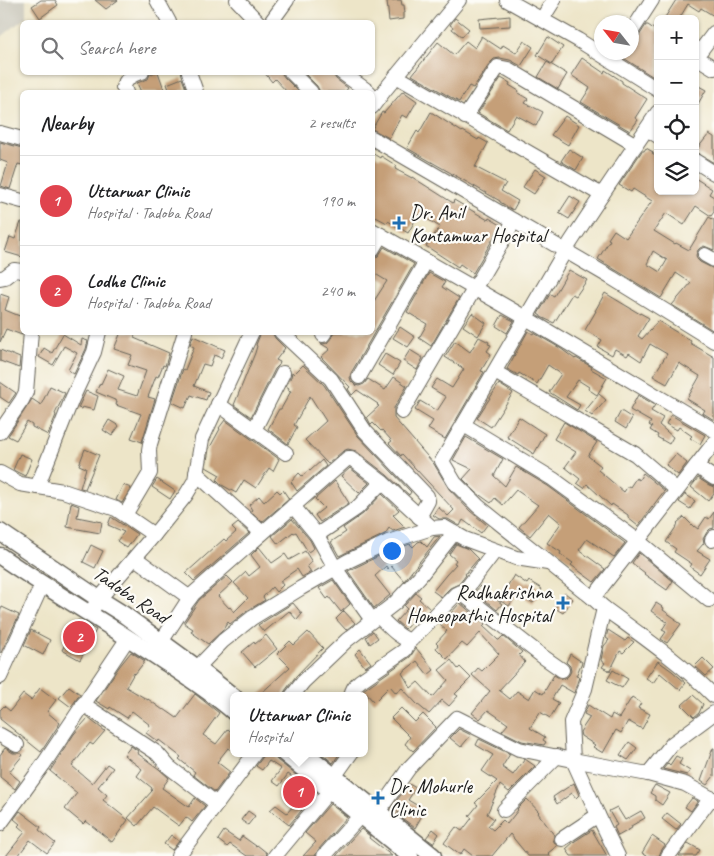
<!DOCTYPE html>
<meta charset="utf-8">
<style>
:root{--surface:#fff;--page:#f6f6f6;--text:#202124;--muted:#757577;--line:#e0e0e0;--accent:#111827}
body{margin:0;font-family:Caveat,sans-serif;background:var(--page);color:var(--text)}
.controls{position:absolute;right:15px;top:15px;display:grid;overflow:hidden;border-radius:8px;box-shadow:0 1px 4px #0004}
.controls button{width:45px;height:45px;display:grid;place-items:center;padding:0;border:0;border-bottom:1px solid var(--line);background:var(--surface);color:var(--text);font:25px sans-serif}
.compass{position:absolute;left:594px;top:15px;width:45px;height:45px;border-radius:50%;background:var(--surface);box-shadow:0 1px 4px #0004;rotate:301deg}
.you{position:absolute;left:391px;top:550px;width:18px;height:18px;margin:-12px;border:4px solid #fff;border-radius:50%;background:#1a73e8;box-shadow:0 0 0 8px #1a73e833}
.badge{display:grid;place-items:center;width:32px;height:32px;border-radius:50%;background:var(--accent);color:#fff;font-size:16px;font-weight:700}
.pin{position:absolute;translate:-50% -50%;border:2px solid #fff;box-shadow:0 1px 5px #0006}
.popup{position:absolute;left:230px;top:692px;width:138px;height:65px;box-sizing:border-box;display:grid;place-content:center;border-radius:8px;background:var(--surface);filter:drop-shadow(0 1px 4px #0005);font-size:16px;white-space:nowrap;color:var(--muted)}
.popup b{font-size:19px;color:var(--text)}
.popup::after{content:'';position:absolute;left:50%;top:100%;margin-left:-10px;border:10px solid transparent;border-top-color:var(--surface)}
.list{margin:0;padding:0;list-style:none}
h2{display:flex;justify-content:space-between;align-items:center;height:65px;margin:0;padding:0 20px;font-size:21px}
h2 small{font-size:16px;font-weight:400;color:var(--muted)}
.list li{display:grid;grid-template-columns:32px 1fr auto;gap:15px;align-items:center;box-sizing:border-box;height:90px;padding:0 20px;border-top:1px solid var(--line)}
.list b{display:block;font-size:19px;white-space:nowrap}
.list p{margin:0;font-size:16px;white-space:nowrap;color:var(--muted)}
.list em{font-size:16px;font-style:normal;color:var(--muted)}
.icon{flex:none;width:28px;height:28px;fill:none;stroke:currentColor;stroke-width:2;stroke-linecap:round;stroke-linejoin:round}
.map{position:relative;flex:none;width:714px;height:856px;overflow:hidden}
.search{position:absolute;background:var(--surface);box-shadow:0 1px 4px #0004;left:20px;top:20px;width:355px;height:55px;display:flex;align-items:center;gap:12px;box-sizing:border-box;padding:0 18px;border-radius:8px;color:var(--muted);font-size:19px}
.panel{position:absolute;background:var(--surface);box-shadow:0 1px 4px #0004;left:20px;top:90px;width:355px;height:245px;border-radius:8px}
.map>svg:first-child{display:block}
.industrial{fill:#c7c5b8}
.building{fill:#c59f78;fill-rule:evenodd}
.lines{fill:none;stroke-linecap:round;stroke-linejoin:round}
.minor-casing{stroke:#656258;stroke-width:16}
.major-casing{stroke:#656258;stroke-width:19}
.minor{stroke:#fff;stroke-width:14}
.major{stroke:#fff;stroke-width:16}
.poi-dot{fill:#1f6fb2;stroke:#fdfcf7;stroke-width:2}
.labels{text-anchor:middle;dominant-baseline:central;stroke-width:4.5;stroke-linejoin:round;paint-order:stroke}
.poi-label{font-size:20px;fill:#1c1c1c;stroke:#fdfcf7;text-anchor:start}
.street-label{font-size:20px;fill:#1c1c1c;stroke:#fdfcf7}
</style>
<div class="map">
<svg width="714" height="856" viewBox="0 0 714 856">
<rect width="100%" height="100%" fill="#fdfcf7"/>
<filter id="ink" filterUnits="userSpaceOnUse"><feTurbulence type="fractalNoise" baseFrequency=".02" numOctaves="2"/><feDisplacementMap in="SourceGraphic" scale="10" xChannelSelector="R" yChannelSelector="G"/><feConvolveMatrix kernelMatrix="1 2 1 2 8 2 1 2 1" color-interpolation-filters="sRGB"/></filter>
<filter id="wash" filterUnits="userSpaceOnUse"><feTurbulence type="fractalNoise" baseFrequency=".0096" numOctaves="4" result="noise"/><feDisplacementMap in="SourceGraphic" scale="20" xChannelSelector="R" yChannelSelector="G"/><feGaussianBlur stdDeviation="1.12" result="paint"/><feColorMatrix in="noise" values="0 0 0 0 0 0 0 0 0 0 0 0 0 0 0 0 0 1.4 0 .05"/><feComposite in="paint" operator="in"/></filter>
<g filter="url(#wash)">
<rect width="100%" height="100%" fill="#ede5c8"/>
<path class="industrial" d="M0 0H26V17L0 38Z"/>
<g id="blocks">
<g class="building">
<path d="M41 0H55L58 5 40 18 32 6Z"/>
<path d="M95 0H118L106 9Z"/>
<path d="M396 0H401L402 5H404L405 13H403V19L389 21 387 1Z"/>
<path d="M676 0H714V16L701 8 699 11 688 4 679 19H664Z"/>
<path d="M510 16V26L480 28 479 19Z"/>
<path d="M455 18 469 29 462 37 452 29 453 27 450 25Z"/>
<path d="M646 25H648L658 32V80L622 57 626 52H632V40L636 39 639 36Z"/>
<path d="M481 36 501 49 503 45 516 53 524 41 533 47 521 66 510 60 500 58 494 59 491 62 473 88 469 86 459 102 412 75 438 42 454 55 466 41 475 48 481 38Z"/>
<path d="M548 37 563 47 552 64 537 55Z"/>
<path d="M582 58 604 73 605 70 622 81V83L647 99 635 118 638 120 630 131 581 102 590 88 571 75Z"/>
<path d="M547 62 567 74 558 89 538 77Z"/>
<path d="M156 72H158L165 92H141L137 83 148 79 150 74Z"/>
<path d="M264 72H282V74L285 78 299 92H287L275 79 272 82Z"/>
<path d="M307 72H332L336 79 348 88 345 92H320L317 86 306 75Z"/>
<path d="M182 78 186 89 177 92H170L167 84Z"/>
<path d="M501 78 510 83 509 85 519 91 518 93 528 99 525 103 543 112 536 126 516 115 507 130 478 113Z"/>
<path d="M695 84 706 90 695 109Z"/>
<path d="M403 91 417 101 407 118 402 115 389 138 372 129 382 112 384 113Z"/>
<path d="M431 112 462 132 463 131 478 140 479 138 488 143 475 167 506 183 501 191 518 201 513 210 500 202V201L407 148 417 131 419 133Z"/>
<path d="M565 116 579 125 568 145 551 135Z"/>
<path d="M709 134 714 137V163L696 152 698 149H697Z"/>
<path d="M0 142 22 148V165L18 164 10 189 1 186 8 163 0 160Z"/>
<path d="M646 148 653 152 652 153 658 157V191H695V178L712 189 709 194 714 197V212L711 216 696 206 684 225 666 213 654 231 675 244 676 243 689 250 709 217 714 220V250L704 246 700 248 698 250 696 255 697 259 700 262 714 269V331L672 305 691 283 676 273 661 298 598 259 610 240 608 239 614 230 626 238 652 201 633 189 631 192 619 185 642 151H644ZM653 251 667 260 660 272 647 264Z"/>
<path d="M569 149 583 158 576 170 561 161Z"/>
<path d="M372 153 380 158 381 156 397 166 395 169 412 178V177L453 203 454 200 488 220 489 218 501 225 473 273 460 264 458 267 426 246 440 227 419 214 408 233 388 221 387 223 372 215Z"/>
<path d="M535 169 546 176 534 194 523 187Z"/>
<path d="M570 196 580 202 569 219 559 213Z"/>
<path d="M21 222H22V257L5 252 10 237 15 239Z"/>
<path d="M384 247 414 264 351 373 350 377 351 381 355 385 359 386 364 384 368 379 385 390 394 377 407 386 394 408V418L434 464 449 489 470 511 487 525 481 533 463 520 460 526 448 519H439L433 515 438 507 448 516 454 510 402 454 401 456 389 443 392 441 382 430 381 431 373 423 371 425 367 417 379 406 377 405 378 404 357 390 352 395 348 389 350 387 321 357 330 349 320 343 323 344 327 343 332 337 334 332H372V304L387 281 372 272V259L377 257 379 255Z"/>
<path d="M569 270 587 280 576 296 572 294 554 323 541 317V316L538 314 550 294 554 296Z"/>
<path d="M429 273 445 282 442 287 459 298 431 346 419 338 427 324 407 312Z"/>
<path d="M605 293 640 314V313L649 318 638 336 642 339 658 321 691 341 690 343 714 357V420L703 413 705 410 687 399 700 376 679 363 667 384 653 376 667 354 650 344 641 361 629 353 627 356 615 349 612 355 598 347 602 340 585 330 596 311H595Z"/>
<path d="M0 294 9 297 5 310 22 317V335L6 329 0 342Z"/>
<path d="M472 313 486 323 478 336 463 326Z"/>
<path d="M502 315 514 321 507 333 496 326Z"/>
<path d="M400 327 415 337 408 347 393 338Z"/>
<path d="M528 331 533 334 534 333 560 348 575 359 576 358 592 367 591 369 607 378 597 395 588 389 589 387 578 380 566 397 580 405 577 410 549 392 561 374 548 365 537 384 519 373 518 375 507 369Z"/>
<path d="M121 332H136L134 338 169 353 165 366 163 365 158 377 156 376 148 397 155 399 142 442 131 438 141 414 116 405 117 401 96 392 100 383 101 384 108 369 124 376 118 390 137 396 146 371 128 365 132 355 114 349Z"/>
<path d="M261 332H272L275 338 285 348 276 360 280 362 279 365 275 369 251 417 234 405 255 353 257 346 256 345Z"/>
<path d="M63 334 81 345 82 339 88 341 86 349 74 374 68 370 77 353 64 346 53 365 39 357 44 348 52 353Z"/>
<path d="M193 336 225 350 221 358 214 355 210 366 203 364 194 386 209 392 206 400 191 395 185 408 172 402 183 369 185 370 194 347 190 345Z"/>
<path d="M479 337 489 342 488 344 491 345 487 351 491 354 481 371 484 372 445 439 428 429 433 421 415 410 420 401 437 411 446 397 431 388 437 379 452 388 464 369 445 357 455 341 470 352Z"/>
<path d="M0 350 20 358 19 368 0 361Z"/>
<path d="M410 350 423 358 417 370 403 361Z"/>
<path d="M385 354 400 363 393 375 378 365Z"/>
<path d="M303 365 324 385 358 436 411 492 409 495 387 475 356 451 348 449 343 451 328 464 326 462 305 440 326 421 310 396 294 425 297 427 288 444 268 429 279 409H281L291 391 288 390 289 388 286 386 291 377 292 372 294 374Z"/>
<path d="M0 382 16 393 9 403 0 397Z"/>
<path d="M499 384 513 393 491 427 477 418Z"/>
<path d="M50 386 65 393 55 414 56 415 48 435 32 427V425L27 422 16 440 8 436 32 399 41 405Z"/>
<path d="M86 391 98 396 94 410 82 407 81 409 78 408Z"/>
<path d="M599 394 606 400 592 416 585 411Z"/>
<path d="M638 395 655 405 651 411 663 418 659 425 673 437 669 444 657 437 658 435 650 430 652 427 649 425 651 422 630 410Z"/>
<path d="M621 411 632 418 626 429 615 422Z"/>
<path d="M671 415 705 435 700 444 690 438 692 436 679 427 677 430 666 424Z"/>
<path d="M519 417 545 434 534 454 507 437Z"/>
<path d="M109 420 119 426 112 436 103 430Z"/>
<path d="M225 420 279 459 273 471 269 468 256 488 244 480 236 493 222 485 217 480 220 475 206 467 209 449 220 429 219 428Z"/>
<path d="M564 422 597 442 588 456 601 466 598 470 624 492 628 486 630 487 636 478 639 480 643 473 665 491H664L638 526 628 518V515L612 504 611 506 587 484 584 488 577 483 580 479 565 467 576 452 554 439Z"/>
<path d="M466 437 503 459 494 476 505 486 516 467 548 486 625 543 614 557 587 539 579 550 605 569 594 582 571 565 573 563 560 554 561 552 547 543 561 523 549 513 530 536 519 527 538 505 516 490 503 505 495 498 491 503 477 493 463 479 472 469 453 460Z"/>
<path d="M85 449 99 455 85 489 80 488 86 468 79 465Z"/>
<path d="M20 454 32 459 25 476 13 470Z"/>
<path d="M676 454 687 463 678 475 666 465Z"/>
<path d="M322 460 326 466 297 491 291 482 299 473 302 476 309 470 310 471Z"/>
<path d="M350 468 369 483 359 493 341 476Z"/>
<path d="M698 478 709 485 714 487V493L708 501 691 487Z"/>
<path d="M157 479 175 491 170 499 152 487Z"/>
<path d="M335 481 349 503 320 522 315 515 324 508 315 499Z"/>
<path d="M123 485 131 488 122 503 116 500Z"/>
<path d="M277 490 280 493 283 490 289 499 262 522 251 511 252 510 249 505 259 496 264 502Z"/>
<path d="M382 494 399 510 393 515 405 527 393 531 389 528 385 534 339 556 331 542 346 532 343 528 363 514Z"/>
<path d="M685 494 695 501 690 509 679 502Z"/>
<path d="M71 503 79 506 77 517 102 522 100 533 67 527Z"/>
<path d="M714 512V528L710 529 707 532 703 539 704 543 697 551 710 559 700 574 690 567 692 564 674 552 676 549 666 542 678 524 677 523 684 517 694 527V526L698 529 706 517 709 519Z"/>
<path d="M111 517 137 534 127 548 117 541 124 532 108 525Z"/>
<path d="M292 519 310 540 314 548 308 552 296 532 294 533 293 532 278 544 272 536Z"/>
<path d="M238 523 249 533 194 581 186 573 224 539 226 541 236 532 232 528Z"/>
<path d="M440 536 404 581 391 566 388 569 386 566 375 576 390 595 374 608 348 571 387 552 394 561 402 547 410 544 413 547 418 542 421 541 427 547 434 537Z"/>
<path d="M456 544 468 549 478 559 465 574 466 575 459 584 450 588 441 597 433 591 446 575 456 564 454 563 456 560 449 554Z"/>
<path d="M91 545 103 551 95 568 83 562Z"/>
<path d="M259 547 272 563 285 554 289 560 305 551 312 562 307 566 311 572 302 577 297 569 280 581 283 585 276 592 272 587 263 597 265 600 247 611 230 624 228 622 222 631 208 644 191 632 193 629 184 623 199 600 227 576 233 582 218 596 229 608 230 607 234 612 248 598 234 583 246 572 249 576 260 567 251 555Z"/>
<path d="M639 553 673 581 667 590 644 574 645 573 632 563Z"/>
<path d="M514 575 527 584 529 581 542 589 533 603 518 594H517L509 606 499 600Z"/>
<path d="M333 580 350 604 341 612 329 597 327 599 319 588Z"/>
<path d="M480 586 502 604 497 610 475 592Z"/>
<path d="M416 593 421 597 419 599 430 609 418 620 415 618 405 629 396 621 407 609 404 606Z"/>
<path d="M565 593 573 599 563 613 555 608Z"/>
<path d="M293 603 302 614 297 620 289 611 264 632 258 625Z"/>
<path d="M460 603 485 624 483 626 498 640H499L503 636 522 652 519 655 525 662 499 690 510 699 517 691 529 699 535 689 543 694 554 675 561 679 566 678 569 675 571 671 570 666 566 662 570 654 582 662 576 676 579 677 574 693 560 685 552 699 559 703 550 718 540 712 530 728 545 737 543 740 546 742 544 745 522 741 502 731 508 724 488 710 480 719 472 713 490 691 472 675 478 668 482 671 499 654 480 633 467 647 462 643 447 659 436 648 438 645 436 643 447 631 440 625Z"/>
<path d="M656 603 664 608 663 610 676 619 675 620 681 624 667 643 661 639 666 632 662 630 667 622 651 611Z"/>
<path d="M2 607 19 615 1 653 0 652V612Z"/>
<path d="M344 611 355 623 346 630 336 619Z"/>
<path d="M78 620 96 630 80 660 62 650Z"/>
<path d="M31 630 50 640 43 655 24 645Z"/>
<path d="M608 630 625 641 628 638 634 642 623 653 620 651 610 671 602 667 605 663 601 660 604 646 609 640 606 638Z"/>
<path d="M373 631 378 638 370 644 366 637Z"/>
<path d="M308 632 323 648 296 676 285 691 283 696H258L290 667 277 654 290 641 294 645Z"/>
<path d="M266 635 277 649 255 667 242 652 254 642 255 644Z"/>
<path d="M416 648 434 670 428 675 417 661 402 673 411 688 418 682 432 697 434 696 448 680 439 670 451 660 458 669 460 667 471 678 455 694 458 696 449 706 442 700 429 714 417 704 402 688 396 693 390 686 374 702 363 690 410 657Z"/>
<path d="M360 649 371 663 365 667 355 654Z"/>
<path d="M131 652 145 661 135 674 134 673 126 687 148 700V699L163 710 164 709 177 718 195 694 219 713 203 735 216 744 228 729 234 734V752L228 748 217 762 230 772 215 792 193 775 195 772 179 759 181 757 159 740 158 742 146 733 150 728 149 727 150 725 132 711 127 718 110 707 109 709 96 701 119 667Z"/>
<path d="M703 658 714 669 706 676 695 666Z"/>
<path d="M658 661 672 671 686 683 680 690 660 673 653 683 646 678Z"/>
<path d="M613 670 628 679 622 688 607 680Z"/>
<path d="M69 686 80 694 71 707 59 698Z"/>
<path d="M40 688 56 700 47 712 60 723 41 752 0 719V710L4 706 10 711 23 694 31 700Z"/>
<path d="M693 695 703 704 699 713 694 717 682 705Z"/>
<path d="M632 697 641 703 638 708 650 714 642 729 628 721 621 733 616 730 603 753 593 747 595 745 581 736 580 732 590 717 584 714 588 705 610 719 612 714 619 718Z"/>
<path d="M401 708 415 722 423 714 436 727 413 751 405 744 410 737 391 718Z"/>
<path d="M88 718 105 731 93 745 90 743 72 766 92 783 107 764 113 768 98 787 107 795 103 800 128 820 112 842 86 821 83 824 65 809 77 793 50 771 74 734Z"/>
<path d="M459 729 471 735 461 747 450 738Z"/>
<path d="M479 739 510 754 502 767 513 775 525 759 535 766 509 792 500 785 487 814 494 819 488 826 493 830 503 820 507 824 518 810 517 809 527 799 539 812 538 813 554 835 553 840 557 846 548 853 551 856H528L510 834 492 856H473L464 849 460 855 444 843 456 827 462 831 472 818 469 816 478 805 475 803 497 781 482 771 493 755 476 745Z"/>
<path d="M629 742 637 748 628 760 620 755Z"/>
<path d="M131 746 138 751 137 753 159 769 169 778 162 788 189 807 195 798 205 806 192 822 186 817 179 826 153 807 137 826 128 818 152 791 151 790 152 788 137 776 142 769 124 755Z"/>
<path d="M5 748 13 753H20L23 755 9 772 20 781 15 789 0 777V755Z"/>
<path d="M713 748H714V776L707 785 701 781Z"/>
<path d="M264 753H274L273 755 277 760 296 775 294 778 288 774 279 786 272 781 281 769 269 761 262 770 256 766 262 758Z"/>
<path d="M321 753H340L333 763Z"/>
<path d="M676 756 682 759 679 764 690 771 687 775 663 769 668 763 670 765Z"/>
<path d="M302 783 304 785 306 784 311 788 298 799 292 792Z"/>
<path d="M574 783 579 795 576 798 572 793 557 804 553 797Z"/>
<path d="M409 784 416 788 408 800 425 810 415 828 398 815 399 813 391 808Z"/>
<path d="M655 785 670 793 662 805 655 800V796L650 793Z"/>
<path d="M692 798 698 801 691 811 685 807Z"/>
<path d="M330 804 347 817 318 850 315 856H303L316 842 305 833Z"/>
<path d="M276 805 287 813 294 805 302 810 289 825 270 810Z"/>
<path d="M617 807 625 820 641 811 645 818 631 826 632 828 618 836 614 827 617 825 609 811Z"/>
<path d="M20 811 41 827 39 830 55 843 47 853 30 840 18 856H6L25 832 18 826 20 824 14 819Z"/>
<path d="M248 811 255 816 248 825 241 820Z"/>
<path d="M667 813 681 824 676 830 662 819Z"/>
<path d="M361 829 370 836 369 838 392 856H336Z"/>
<path d="M433 829 439 834 433 843 426 838Z"/>
<path d="M592 830 607 856H571L566 849 575 841Z"/>
<path d="M224 831 239 841 242 836 256 846 257 845 267 853 266 856H247L230 844 227 847 218 840Z"/>
<path d="M171 835 179 841 172 850 164 844Z"/>
<path d="M652 836 665 845 661 851 659 856H647L642 853Z"/>
<path d="M688 843 700 850 696 856H679Z"/>
</g>
</g>
</g>
<g filter="url(#ink)">
<use href="#blocks" fill-opacity="0" stroke="#656258" stroke-width="1"/>
<g class="lines">
<g class="minor-casing">
<g id="minor">
<path d="M157 0 169 22"/>
<path d="M237 0 258 22"/>
<path d="M507 0 578 40 658 90"/>
<path d="M542 19 554 0"/>
<path d="M271 22 287 0"/>
<path d="M632 31 652 0"/>
<path d="M696 57 714 68"/>
<path d="M695 58 714 33"/>
<path d="M189 72 196 92"/>
<path d="M291 72 311 92"/>
<path d="M341 72 369 92"/>
<path d="M396 76 602 195"/>
<path d="M126 92 123 87C127 78 132 74 142 72"/>
<path d="M372 107 384 91 459 0"/>
<path d="M465 117 498 67 508 69 636 145"/>
<path d="M647 129 658 136"/>
<path d="M0 133 22 139"/>
<path d="M372 138 612 278 714 341"/>
<path d="M695 161 714 173"/>
<path d="M0 195 22 201"/>
<path d="M372 230 526 318 714 430"/>
<path d="M372 250 381 235"/>
<path d="M705 255 714 260"/>
<path d="M0 278 5 277 14 270 22 271"/>
<path d="M281 332 331 379 365 431 427 496 428 501 419 517"/>
<path d="M323 335 325 332"/>
<path d="M495 372 635 454 677 490"/>
<path d="M359 377 426 261"/>
<path d="M218 404 286 453"/>
<path d="M402 412 514 221"/>
<path d="M464 425 553 479 638 541 709 600"/>
<path d="M254 430 283 373"/>
<path d="M0 432 22 400 26 392 31 332"/>
<path d="M696 466 714 478"/>
<path d="M0 473 20 484 63 491 116 509 154 535"/>
<path d="M196 473 262 533"/>
<path d="M37 487 72 399 94 352 99 332"/>
<path d="M293 506 317 535 335 568 372 620"/>
<path d="M125 515 150 473 149 450 150 444 185 332"/>
<path d="M317 535 357 508 382 482"/>
<path d="M712 540 714 537"/>
<path d="M135 558 190 598"/>
<path d="M463 593 495 551"/>
<path d="M593 598 478 506 455 483 442 461 565 251C595 204 627 158 658 112"/>
<path d="M94 607 99 599 154 535 186 495 195 480 202 439 252 332"/>
<path d="M604 608C642 636 681 663 714 696"/>
<path d="M378 616C386 623 400 640 411 640L456 594 460 592 542 656 562 670"/>
<path d="M161 642 187 602 193 594 348 458H351L382 482 432 528"/>
<path d="M197 668 223 641 252 618 301 588 348 561 388 542 432 528 444 527 465 539 516 558 548 563"/>
<path d="M0 677 42 585"/>
<path d="M292 696 303 682 347 640 395 603 420 576 454 533"/>
<path d="M351 696C352 689 355 685 360 681L405 650 409 641"/>
<path d="M83 704 157 753 169 767 217 804"/>
<path d="M0 735 17 745"/>
<path d="M573 760 648 774 685 784 714 800"/>
<path d="M573 760 598 815 618 856"/>
<path d="M648 774 672 744 714 713"/>
<path d="M334 777 351 753"/>
<path d="M504 810 557 756"/>
<path d="M378 812 409 768 457 718 519 749 573 760 571 722 585 689 604 608 593 598 714 443"/>
<path d="M0 824 43 765 128 638"/>
<path d="M562 839 598 815"/>
<path d="M178 856 255 753"/>
<path d="M275 856 330 790"/>
<path d="M324 856 361 815"/>
<path d="M668 856 711 798"/>
</g>
</g>
<g class="major-casing">
<g id="major">
<path d="M0 532 99 599 123 614 197 668 234 697"/>
<path d="M0 556C54 593 111 626 165 662 189 678 212 693 234 712"/>
<path d="M284 753 410 856"/>
<path d="M305 753 433 856"/>
</g>
</g>
<use href="#minor" class="minor"/>
<use href="#major" class="major"/>
</g>
</g>
<g class="poi-dot">
<path d="M396.5 215.5h5v5h5v5h-5v5h-5v-5h-5v-5h5z"/>
<path d="M560.5 595.5h5v5h5v5h-5v5h-5v-5h-5v-5h5z"/>
<path d="M375.5 790.5h5v5h5v5h-5v5h-5v-5h-5v-5h5z"/>
</g>
<g class="labels">
<g class="poi-label">
<text x="410" y="212">Dr. Anil<tspan x="410" dy="23">Kontamwar Hospital</tspan></text>
<text x="552" y="592" text-anchor="end">Radhakrishna<tspan x="552" dy="23">Homeopathic Hospital</tspan></text>
<text x="389" y="786">Dr. Mohurle<tspan x="389" dy="23">Clinic</tspan></text>
</g>
<g class="street-label">
<text transform="translate(131 595) rotate(34)">Tadoba Road</text>
</g>
</g>
</svg>
<div class="controls">
<button>+</button>
<button>−</button>
<button><svg class="icon" aria-label="locate" viewBox="0 0 24 24"><circle cx="12" cy="12" r="6"/><path d="M12 2v4M12 18v4M2 12h4M18 12h4"/></svg></button>
<button><svg class="icon" aria-label="layers" viewBox="0 0 24 24"><path d="M12 4l9 5-9 5-9-5zM3 14l9 5 9-5"/></svg></button>
</div>
<svg class="compass" viewBox="-18 -18 36 36"><path d="M0-13l5 13h-10z" fill="#e53935"/><path d="M0 13l5-13h-10z" fill="#757577"/></svg>
<div class="you"></div>
<div class="pin badge" style="left:299px;top:792px;background:#e0444e">1</div>
<div class="popup"><b>Uttarwar Clinic</b>Hospital</div>
<div class="pin badge" style="left:79px;top:637px;background:#e0444e">2</div>
<div class="search"><svg class="icon" aria-label="search" viewBox="0 0 24 24"><circle cx="10" cy="10" r="6"/><path d="M15 15l6 6"/></svg>Search here</div>
<section class="panel">
<h2>Nearby<small>2 results</small></h2>
<ul class="list">
<li><span class="badge" style="background:#e0444e">1</span><div><b>Uttarwar Clinic</b><p>Hospital · Tadoba Road</p></div><em>190 m</em></li>
<li><span class="badge" style="background:#e0444e">2</span><div><b>Lodhe Clinic</b><p>Hospital · Tadoba Road</p></div><em>240 m</em></li>
</ul>
</section>
</div>
